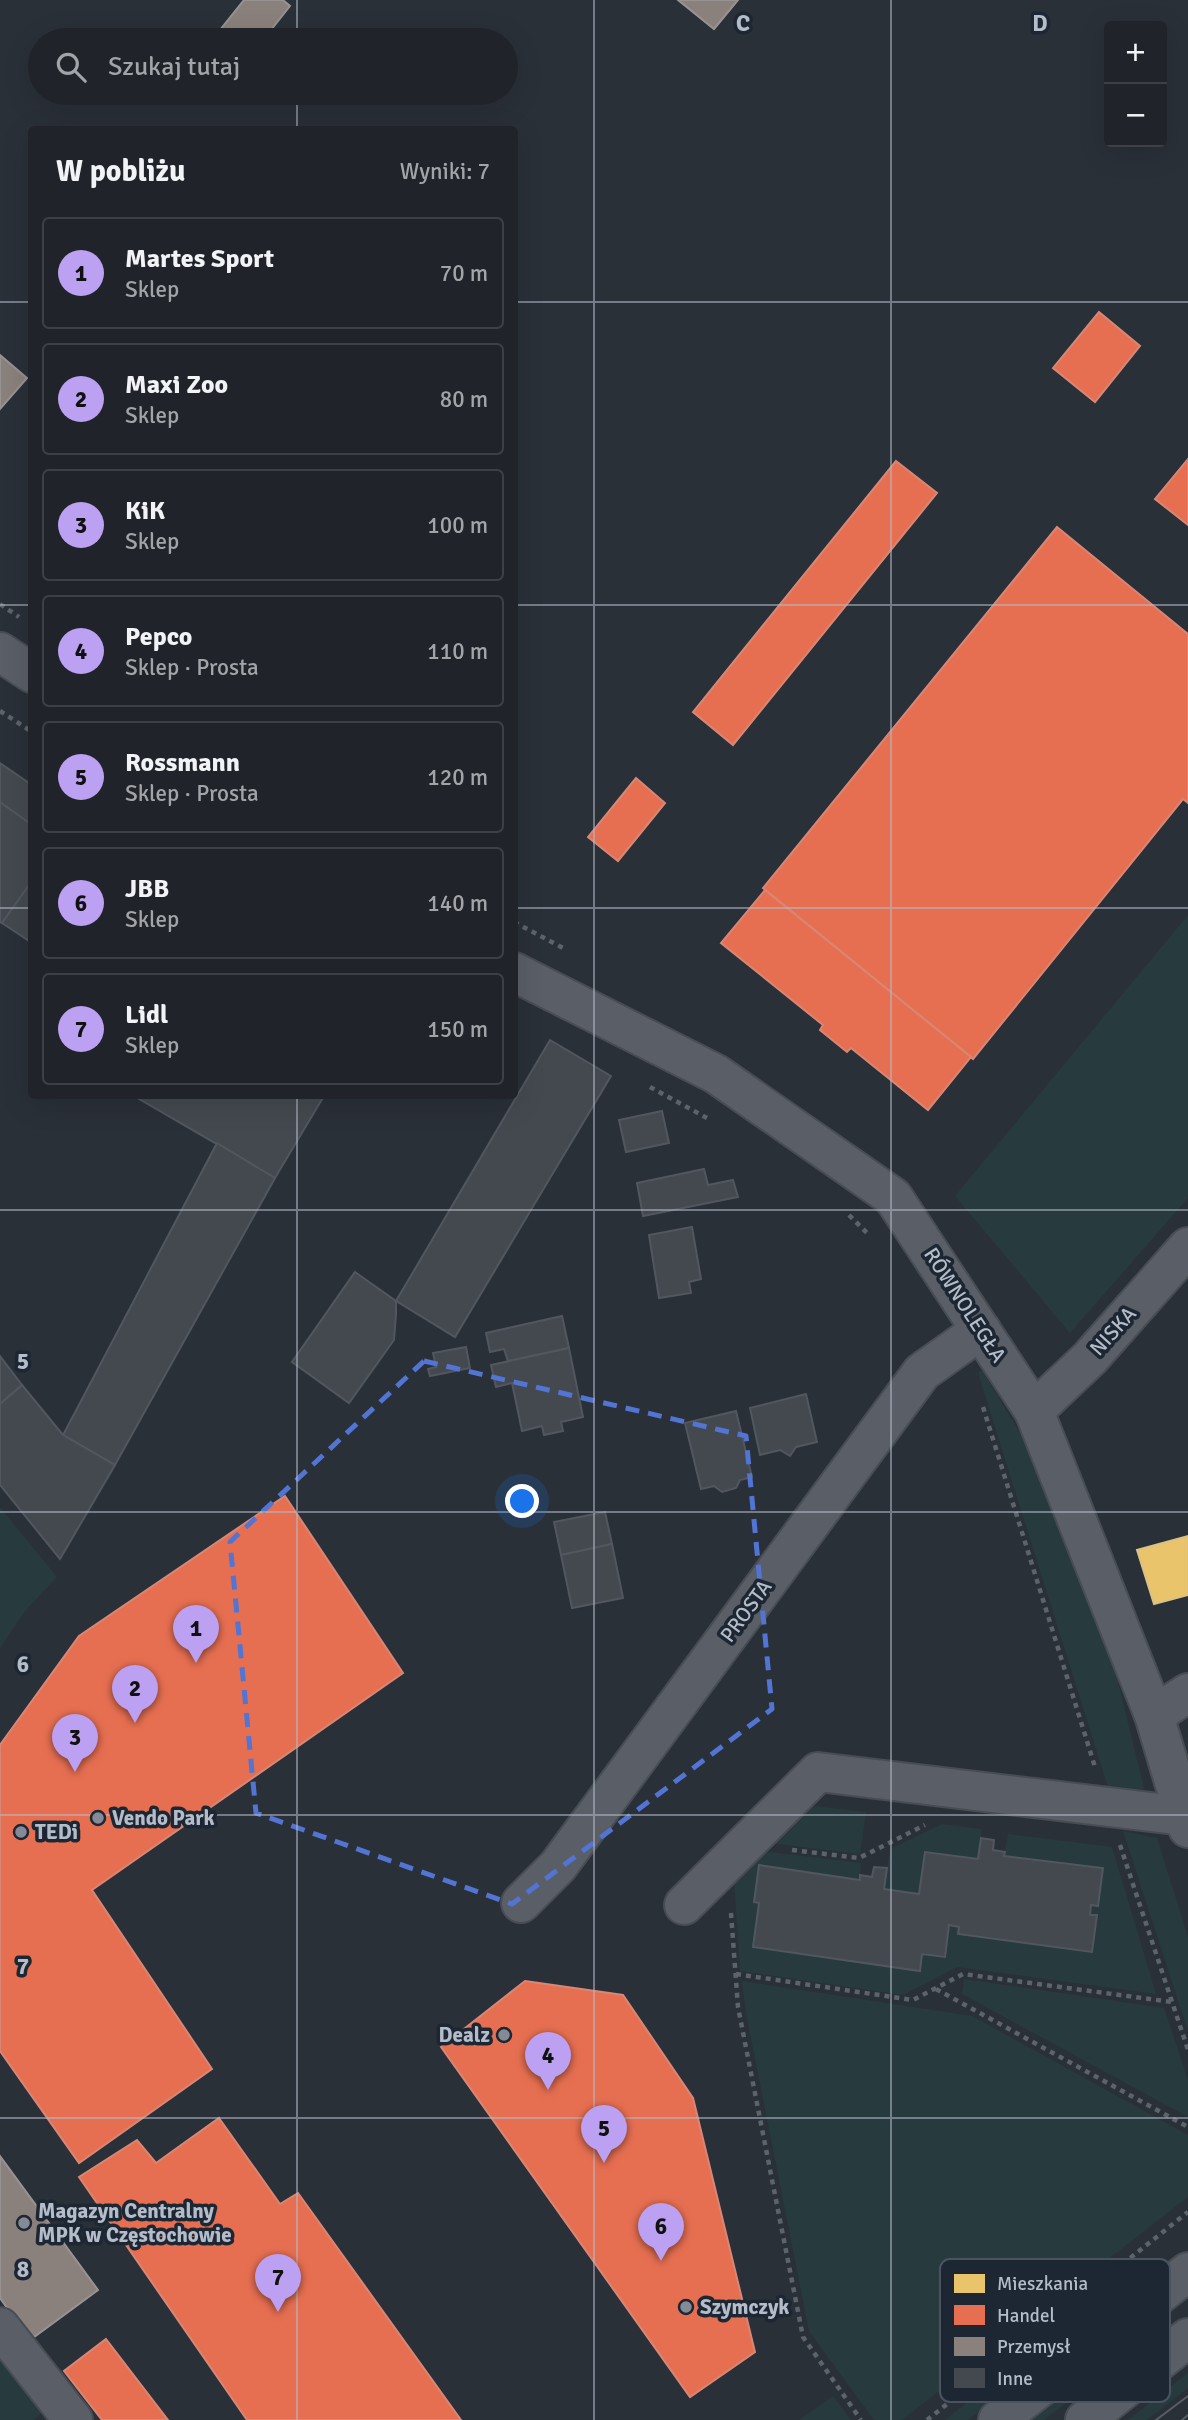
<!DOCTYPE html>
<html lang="pl">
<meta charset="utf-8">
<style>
:root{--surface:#20242a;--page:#282c32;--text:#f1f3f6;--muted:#a2a4a8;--line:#3d4147;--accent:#bca0f2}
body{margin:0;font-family:Signika,sans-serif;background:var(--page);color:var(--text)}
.controls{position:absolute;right:21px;top:21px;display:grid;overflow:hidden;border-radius:7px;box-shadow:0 7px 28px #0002}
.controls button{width:63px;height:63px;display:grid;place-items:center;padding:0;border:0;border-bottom:2px solid var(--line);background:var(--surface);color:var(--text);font:35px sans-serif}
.you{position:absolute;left:523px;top:1502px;width:24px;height:24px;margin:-18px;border:5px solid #fff;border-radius:50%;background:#1a73e8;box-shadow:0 0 0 10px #1a73e833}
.badge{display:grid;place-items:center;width:46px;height:46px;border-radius:50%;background:var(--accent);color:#111;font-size:23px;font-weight:700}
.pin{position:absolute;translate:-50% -58px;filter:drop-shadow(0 2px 4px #0008)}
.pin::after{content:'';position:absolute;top:37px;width:24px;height:21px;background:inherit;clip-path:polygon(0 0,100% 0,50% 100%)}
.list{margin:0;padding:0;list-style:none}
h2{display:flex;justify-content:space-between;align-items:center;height:91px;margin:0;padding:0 28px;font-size:30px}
h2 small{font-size:23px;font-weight:400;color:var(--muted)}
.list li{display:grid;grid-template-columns:46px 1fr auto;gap:21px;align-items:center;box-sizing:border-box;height:112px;margin:0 14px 14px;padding:0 14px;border:2px solid var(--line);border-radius:7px}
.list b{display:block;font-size:26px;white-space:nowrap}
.list p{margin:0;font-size:23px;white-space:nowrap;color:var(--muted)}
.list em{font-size:23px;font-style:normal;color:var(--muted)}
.icon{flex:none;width:38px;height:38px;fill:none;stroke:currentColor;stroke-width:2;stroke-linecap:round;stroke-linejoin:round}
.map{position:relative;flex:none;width:1188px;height:2420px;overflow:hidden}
.search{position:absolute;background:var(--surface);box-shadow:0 7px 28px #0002;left:28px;top:28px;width:490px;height:77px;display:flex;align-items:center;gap:18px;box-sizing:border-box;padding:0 24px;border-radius:38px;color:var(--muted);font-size:26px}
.panel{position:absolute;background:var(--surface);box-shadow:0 7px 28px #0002;left:28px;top:126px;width:490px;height:973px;border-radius:7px}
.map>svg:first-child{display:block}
.green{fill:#273a3e}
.homes{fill:#e9c46a;stroke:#d9c286;stroke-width:2}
.shops{fill:#e76f51;stroke:#d88675;stroke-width:2}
.industry{fill:#8a817c;stroke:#979393;stroke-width:2}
.building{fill:#444950;stroke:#52575f;stroke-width:2}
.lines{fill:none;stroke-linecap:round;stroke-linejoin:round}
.minor-casing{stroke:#484c53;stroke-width:42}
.path{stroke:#5d636a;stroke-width:4.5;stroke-dasharray:5 5;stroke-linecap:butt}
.minor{stroke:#5a5e66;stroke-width:38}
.tram{stroke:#595d64;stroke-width:2}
.marked{fill:none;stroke:#5274d3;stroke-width:5;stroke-dasharray:14 9;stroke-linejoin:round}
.grid{fill:none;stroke:#b4bcc9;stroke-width:2;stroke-opacity:0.55}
.poi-dot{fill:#848b96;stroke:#1d2633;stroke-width:2.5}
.labels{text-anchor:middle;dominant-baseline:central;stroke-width:7;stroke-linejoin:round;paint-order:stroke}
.street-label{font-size:21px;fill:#b4bcc9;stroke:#1d2633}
.poi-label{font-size:21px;font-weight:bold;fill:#b4bcc9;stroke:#1d2633;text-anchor:start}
.key{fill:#1d2633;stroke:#4a5360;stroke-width:2}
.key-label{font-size:19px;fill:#b4bcc9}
.grid-label{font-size:23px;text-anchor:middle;font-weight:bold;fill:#b4bcc9;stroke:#1d2633;stroke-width:7;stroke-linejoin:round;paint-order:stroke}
</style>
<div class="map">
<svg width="1188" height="2420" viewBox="0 0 1188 2420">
<rect width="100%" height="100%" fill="#2a3038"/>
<g class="green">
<path d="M1188 915V1198L1070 1333 955 1196Z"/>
<path d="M982 1370 1054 1489 1103 1621 1147 1800 1110 1794 978 1373Z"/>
<path d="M0 1507 57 1577 25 1611 0 1648Z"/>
<path d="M806 1805 866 1812 860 1854 769 1843Z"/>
<path d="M942 1824 982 1829 978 1859 925 1852 919 1894 884 1889 890 1849Z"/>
<path d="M1123 1831 1157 1838 1188 1937V2031Z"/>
<path d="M1008 1834 1112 1847 1156 1994 957 1967 903 1995 740 1971 734 1879 762 1851 861 1863 860 1880 759 1866 754 1902 759 1903 753 1947 919 1971 922 1954 949 1925 959 1927 958 1934 1092 1952 1097 1916 1090 1915 1091 1905H1098L1103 1868 1004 1856Z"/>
<path d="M964 1979 1164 2008 1188 2080V2117L962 1994Z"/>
<path d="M742 1981 972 2016 1188 2135V2197L902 2420H874L809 2331 746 2013Z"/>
<path d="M1124 2341 1132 2352 1044 2420H1023Z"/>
<path d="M1039 2344 1049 2357 968 2420H945Z"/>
<path d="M0 2359 43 2412 33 2420H0Z"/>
<path d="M1188 2373V2388L1147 2420H1128Z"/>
<path d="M833 2396 851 2420H799Z"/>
</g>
<path class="homes" d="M1188 1536V1595L1154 1604 1137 1550Z"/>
<g class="shops">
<path d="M1099 312 1140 346 1095 402 1053 368Z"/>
<path d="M1188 459V525L1155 499Z"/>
<path d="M896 461 937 493 733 745 693 712Z"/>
<path d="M1057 527 1188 634V803L1183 799 973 1059 763 888Z"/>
<path d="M636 778 665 803 618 861 588 837Z"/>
<path d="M765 890 971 1057 928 1110 851 1048 847 1052 820 1030 823 1025 721 943Z"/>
<path d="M285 1496 403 1673 92 1890 212 2069 79 2163 0 2051V1745L79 1636Z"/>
<path d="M525 1981 623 1995 693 2098 755 2352 690 2397 441 2047Z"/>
<path d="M219 2118 280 2204 298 2193 461 2420H247L79 2177 137 2140 156 2163Z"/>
<path d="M106 2339 168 2420H102L64 2371Z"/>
</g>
<g class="industry">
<path d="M244 0H283L290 6 263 40H212Z"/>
<path d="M678 0H738L714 29Z"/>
<path d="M0 355 27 378 0 409Z"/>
<path d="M0 2156 98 2290 30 2340 0 2298Z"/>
</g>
<g class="building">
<path d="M0 763 32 785V825L0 803Z"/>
<path d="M0 802 32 825V881L2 923 0 922Z"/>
<path d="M32 881V943L2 923Z"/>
<path d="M550 1040 611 1076 455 1337 396 1301Z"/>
<path d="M134 1096H324L275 1178Z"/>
<path d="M662 1111 669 1143 626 1152 619 1120Z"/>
<path d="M217 1143 275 1178 115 1465 63 1435Z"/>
<path d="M704 1169 708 1185 733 1180 738 1197 643 1216 637 1183Z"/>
<path d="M692 1227 701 1279 689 1282 691 1293 659 1298 649 1235Z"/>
<path d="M355 1272 396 1301V1314L394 1340 349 1403 292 1362Z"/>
<path d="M562 1316 569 1348 508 1361 504 1349 490 1352 486 1333Z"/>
<path d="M466 1347 470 1368 430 1376 428 1369 436 1367 433 1353Z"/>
<path d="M569 1348 583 1417 561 1422 563 1431 544 1435 542 1426 522 1431 512 1383 496 1387 491 1365Z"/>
<path d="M0 1356 22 1385 0 1404Z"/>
<path d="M22 1385 63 1435 115 1465 60 1559 0 1485V1404Z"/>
<path d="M806 1394 817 1442 796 1447 790 1456 780 1450 760 1455 750 1408Z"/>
<path d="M736 1411 752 1477 740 1480 736 1488 722 1492 714 1486 701 1489 685 1423Z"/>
<path d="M605 1512 612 1544 561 1555 554 1522Z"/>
<path d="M612 1544 623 1598 572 1608 561 1555Z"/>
<path d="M981 1838 994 1840 993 1850 1005 1852 1004 1856 1103 1868 1098 1906 1091 1905 1090 1915H1097L1092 1952 958 1934 959 1927 949 1925 945 1957 922 1954 920 1971 753 1947 759 1903 754 1902 759 1865 860 1880V1875L872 1877 874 1867 887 1868 884 1889 919 1894 925 1852 978 1859Z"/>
</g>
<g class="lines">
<g class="minor-casing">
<g id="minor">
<path d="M0 652 32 673"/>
<path d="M514 972 716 1074 893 1197 1034 1411 1154 1715 1188 1828"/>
<path d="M1034 1411 1090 1358 1188 1247"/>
<path d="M1154 1715 1188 1693"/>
<path d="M521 1903 558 1866 922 1372 981 1330"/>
<path d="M684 1905 818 1772 1184 1816"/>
<path d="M0 2327 73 2420"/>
<path d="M998 2420 1188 2272"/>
<path d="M1085 2420 1188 2338"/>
</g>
</g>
<g class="path">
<path d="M0 604 19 617"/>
<path d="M0 711 32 732"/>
<path d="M514 922 565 949"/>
<path d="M650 1087 707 1118"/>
<path d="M849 1215 870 1236"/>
<path d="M983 1407 1095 1767"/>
<path d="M1120 1845 1188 2050"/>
<path d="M792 1850 859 1858 925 1825"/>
<path d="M731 1913 738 2007 803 2337 861 2420"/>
<path d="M736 1974 913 2000 963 1974 1172 2002"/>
<path d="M936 1989 1188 2127"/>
<path d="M927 2420 1188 2212"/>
</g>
<use href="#minor" class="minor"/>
<g class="tram">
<path d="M1156 2420 1188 2396"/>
<path d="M1182 2420 1188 2415"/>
</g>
</g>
<path class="marked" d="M424 1361 746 1436 772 1709 512 1904 256 1813 230 1542Z"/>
<path class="grid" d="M297 0V40M594 0V2420M891 0V2420M297 93V130M0 302H32M514 302H1188M0 605H32M514 605H1188M0 908H32M514 908H1188M297 1096V2420M0 1210H1188M0 1512H1188M0 1815H1188M0 2118H1188"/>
<g class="poi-dot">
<circle cx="98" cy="1818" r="7"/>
<circle cx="21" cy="1832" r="7"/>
<circle cx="504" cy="2035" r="7"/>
<circle cx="24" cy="2223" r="7"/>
<circle cx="686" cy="2307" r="7"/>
</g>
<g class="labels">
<g class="street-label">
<text transform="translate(965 1305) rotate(57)">RÓWNOLEGŁA</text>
<text transform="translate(1113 1331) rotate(-48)">NISKA</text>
<text transform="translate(746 1611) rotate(-54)">PROSTA</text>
</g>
<g class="poi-label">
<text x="112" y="1818">Vendo Park</text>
<text x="35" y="1832">TEDi</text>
<text x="490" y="2035" text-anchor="end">Dealz</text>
<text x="38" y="2211">Magazyn Centralny<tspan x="38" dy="24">MPK w Częstochowie</tspan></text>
<text x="700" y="2307">Szymczyk</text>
</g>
</g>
<rect x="940" y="2259" width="230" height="143" rx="10" class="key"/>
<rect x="954" y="2274" width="31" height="19" fill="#e9c46a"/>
<rect x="954" y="2305" width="31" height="20" fill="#e76f51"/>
<rect x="954" y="2337" width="31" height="19" fill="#8a817c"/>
<rect x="954" y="2368" width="31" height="20" fill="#444950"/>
<g class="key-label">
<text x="997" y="2290">Mieszkania</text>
<text x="997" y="2322">Handel</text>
<text x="997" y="2353">Przemysł</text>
<text x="997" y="2385">Inne</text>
</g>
<g class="grid-label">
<text x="743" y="31">C</text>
<text x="1040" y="31">D</text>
<text x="23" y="1369">5</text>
<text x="23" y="1672">6</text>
<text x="23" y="1974">7</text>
<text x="23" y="2277">8</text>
</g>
</svg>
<div class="controls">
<button>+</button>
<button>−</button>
</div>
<div class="you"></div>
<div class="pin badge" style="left:196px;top:1663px">1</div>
<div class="pin badge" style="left:135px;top:1723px">2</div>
<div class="pin badge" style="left:75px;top:1772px">3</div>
<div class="pin badge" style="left:548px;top:2090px">4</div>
<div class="pin badge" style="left:604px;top:2163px">5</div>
<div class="pin badge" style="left:661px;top:2261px">6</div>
<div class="pin badge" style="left:278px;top:2312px">7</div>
<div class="search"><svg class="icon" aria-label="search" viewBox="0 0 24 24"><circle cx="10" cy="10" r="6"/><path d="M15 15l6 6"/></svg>Szukaj tutaj</div>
<section class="panel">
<h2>W pobliżu<small>Wyniki: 7</small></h2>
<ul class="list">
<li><span class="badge">1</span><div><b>Martes Sport</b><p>Sklep</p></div><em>70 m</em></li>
<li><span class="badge">2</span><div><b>Maxi Zoo</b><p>Sklep</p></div><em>80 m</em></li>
<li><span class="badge">3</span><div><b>KiK</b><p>Sklep</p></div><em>100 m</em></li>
<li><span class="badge">4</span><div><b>Pepco</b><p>Sklep · Prosta</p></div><em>110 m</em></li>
<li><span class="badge">5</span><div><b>Rossmann</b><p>Sklep · Prosta</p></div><em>120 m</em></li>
<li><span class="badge">6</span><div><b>JBB</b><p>Sklep</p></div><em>140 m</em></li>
<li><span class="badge">7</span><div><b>Lidl</b><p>Sklep</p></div><em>150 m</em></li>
</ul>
</section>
</div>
